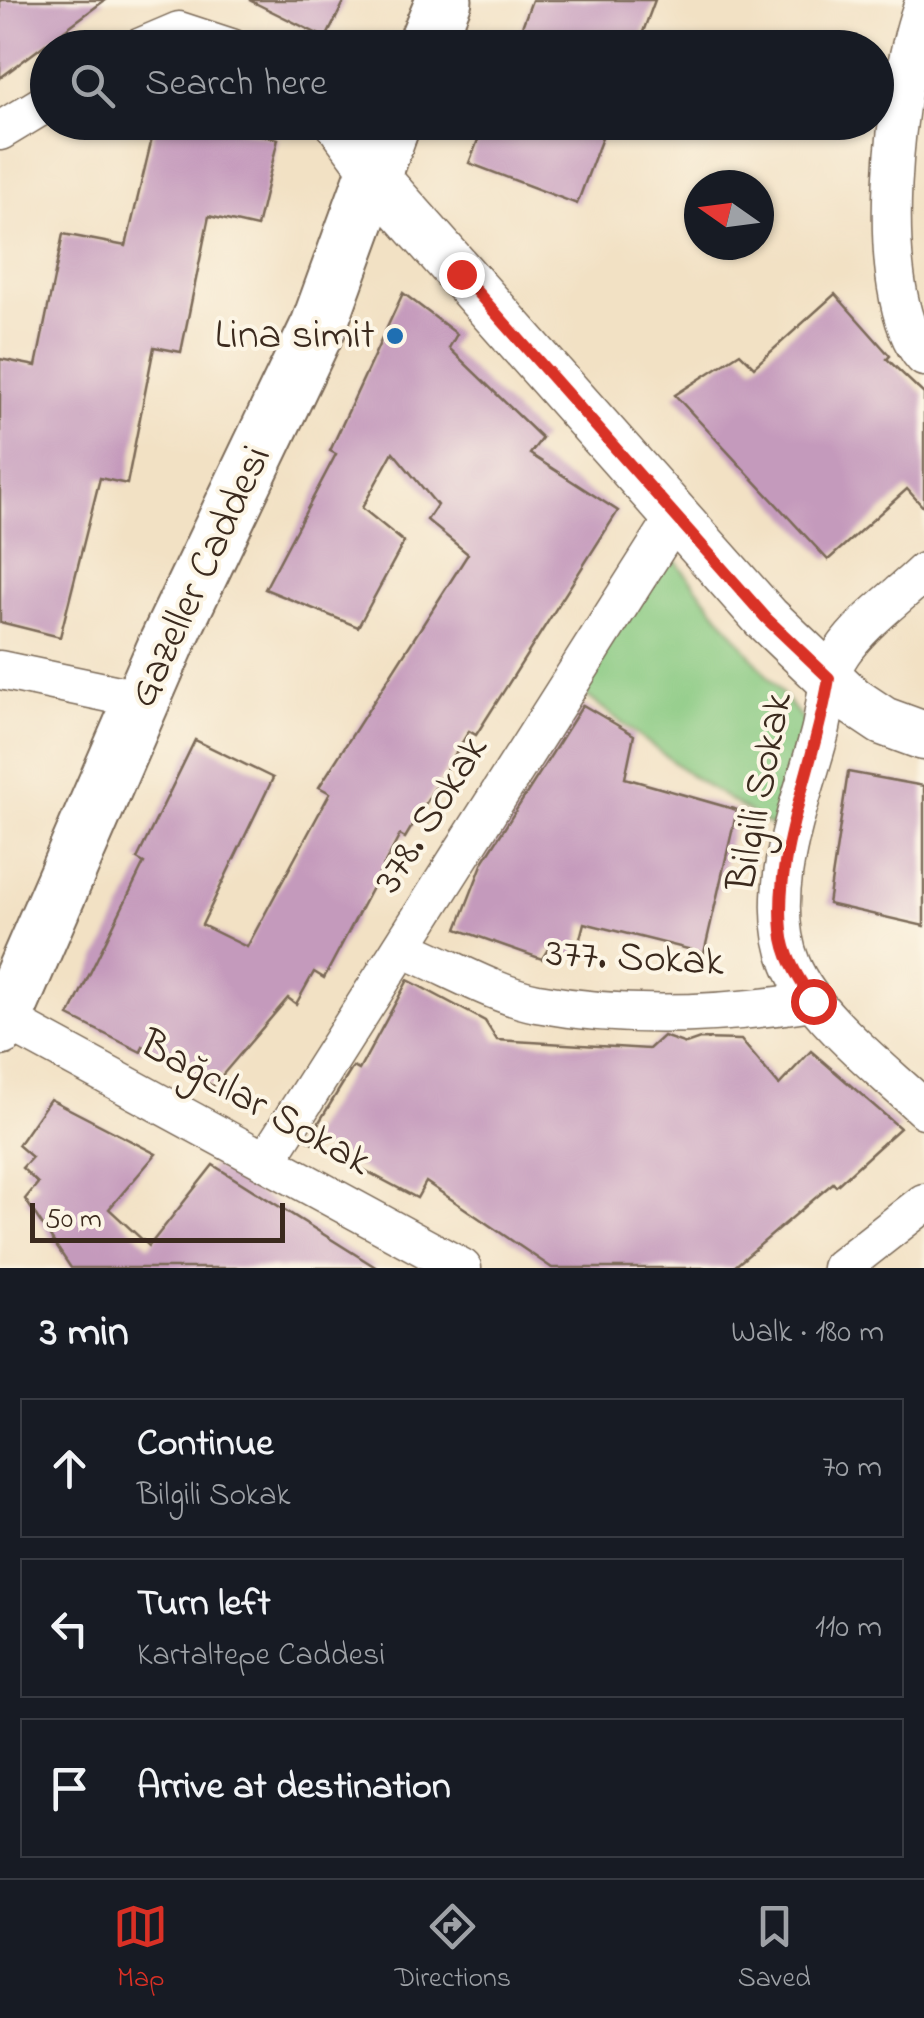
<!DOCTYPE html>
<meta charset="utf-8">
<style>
:root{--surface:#171b24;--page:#242831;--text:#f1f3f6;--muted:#9ea1a6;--line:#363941;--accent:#d93025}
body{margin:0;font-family:"Indie Flower",sans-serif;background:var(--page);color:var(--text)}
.compass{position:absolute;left:684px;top:170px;width:90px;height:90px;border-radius:50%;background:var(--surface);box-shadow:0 2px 8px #0004;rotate:284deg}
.scale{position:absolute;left:30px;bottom:25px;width:255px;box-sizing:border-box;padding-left:10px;border:5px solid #3b2a1e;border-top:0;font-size:28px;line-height:35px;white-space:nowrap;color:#3b2a1e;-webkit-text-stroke:8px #fcf5e5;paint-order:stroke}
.stop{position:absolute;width:30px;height:30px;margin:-22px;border:8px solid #d93025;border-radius:50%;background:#fff}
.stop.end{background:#d93025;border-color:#fff;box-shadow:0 2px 10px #0008}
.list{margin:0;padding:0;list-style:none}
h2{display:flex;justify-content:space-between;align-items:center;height:130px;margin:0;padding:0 40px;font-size:42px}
h2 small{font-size:32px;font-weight:400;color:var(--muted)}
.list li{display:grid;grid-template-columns:65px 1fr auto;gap:30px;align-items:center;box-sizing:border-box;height:140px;margin:0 20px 20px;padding:0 20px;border:2px solid var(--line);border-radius:0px}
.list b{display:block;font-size:38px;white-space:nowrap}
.list p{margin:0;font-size:32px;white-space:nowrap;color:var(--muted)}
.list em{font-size:32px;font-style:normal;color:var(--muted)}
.icon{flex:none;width:55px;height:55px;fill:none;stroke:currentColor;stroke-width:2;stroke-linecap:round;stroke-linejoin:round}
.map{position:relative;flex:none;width:924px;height:1268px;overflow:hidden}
.search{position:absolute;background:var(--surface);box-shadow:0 2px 8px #0004;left:30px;right:30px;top:30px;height:110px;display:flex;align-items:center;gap:25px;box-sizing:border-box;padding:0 35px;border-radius:55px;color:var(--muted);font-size:38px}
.sheet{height:610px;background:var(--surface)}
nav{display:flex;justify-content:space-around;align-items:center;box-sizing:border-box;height:140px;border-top:2px solid var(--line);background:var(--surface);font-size:28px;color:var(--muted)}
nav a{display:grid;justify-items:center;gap:5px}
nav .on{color:var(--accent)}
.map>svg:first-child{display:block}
.green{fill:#88c981;stroke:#627a50;stroke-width:2.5}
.building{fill:#c49abc}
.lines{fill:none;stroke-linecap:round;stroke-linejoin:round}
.minor-casing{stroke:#7b6a58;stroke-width:41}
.tertiary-casing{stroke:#7b6a58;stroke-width:51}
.secondary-casing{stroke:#7b6a58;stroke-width:59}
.minor{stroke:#fff;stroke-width:38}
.tertiary{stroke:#fff;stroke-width:48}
.secondary{stroke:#fff;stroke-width:55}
.route{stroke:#d93025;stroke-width:12}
.poi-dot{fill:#1f6fb2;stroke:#fcf5e5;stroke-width:4}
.labels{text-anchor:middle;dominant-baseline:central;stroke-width:8;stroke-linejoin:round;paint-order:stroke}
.poi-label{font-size:42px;fill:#3b2a1e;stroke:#fcf5e5;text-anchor:end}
.street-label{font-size:42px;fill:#3b2a1e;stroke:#fcf5e5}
</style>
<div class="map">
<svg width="924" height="1268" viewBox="0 0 924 1268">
<rect width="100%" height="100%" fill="#fcf5e5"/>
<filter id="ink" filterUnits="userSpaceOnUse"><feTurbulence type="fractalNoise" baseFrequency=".01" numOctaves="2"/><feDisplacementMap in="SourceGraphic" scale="20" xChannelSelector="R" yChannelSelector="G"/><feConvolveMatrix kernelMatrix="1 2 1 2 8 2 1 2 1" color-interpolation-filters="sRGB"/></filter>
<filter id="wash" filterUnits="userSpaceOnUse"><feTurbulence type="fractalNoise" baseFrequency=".0048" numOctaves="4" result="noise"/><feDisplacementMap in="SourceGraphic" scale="40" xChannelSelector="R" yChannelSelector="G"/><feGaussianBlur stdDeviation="2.25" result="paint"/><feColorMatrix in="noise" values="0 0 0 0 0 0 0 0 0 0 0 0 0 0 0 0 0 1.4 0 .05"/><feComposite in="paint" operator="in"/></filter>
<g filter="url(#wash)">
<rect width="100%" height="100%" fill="#f2e1c4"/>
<path class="green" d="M665 548 811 730 776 829 693 777 575 687Z"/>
<g id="blocks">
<g class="building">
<path d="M0 0H105L0 78Z"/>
<path d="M249 0H345L326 38Z"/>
<path d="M532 0H655L637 48H514Z"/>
<path d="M156 122H205L278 139 257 227 209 216 181 352 154 347 127 484 100 478 60 637 0 622V359L36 366 63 234 126 246Z"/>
<path d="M485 122H608L577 204 469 163Z"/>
<path d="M403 293 457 334 449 348 542 438 530 454 618 511 476 735 469 731 405 838 400 835 324 978 314 972 296 1004 288 998 213 1086 143 1046 141 1052 69 1016 144 863 137 859 195 740 273 778 202 925 247 947 330 793 319 787 468 554 427 520 437 505 393 452 362 508 404 542 358 627 265 589 336 454 330 451Z"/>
<path d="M835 294 890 356 887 359 924 394V508L907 489 828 560 675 395 740 353 754 367Z"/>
<path d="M583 705 634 735 625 778 737 810 704 953 584 923 575 958 548 949 542 959 457 929 483 862Z"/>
<path d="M848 772 924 786V926L828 904Z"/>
<path d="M408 980 485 1021 497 1040 649 1049 663 1036 686 1044 700 1039 741 1040 779 1085 811 1051 900 1128 836 1186 833 1183 733 1268H552L426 1182 417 1198 308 1140 353 1067 359 1070Z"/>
<path d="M50 1099 156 1154 109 1209 149 1246 213 1165 377 1268H71L25 1199 38 1183 22 1168 32 1157 18 1145Z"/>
</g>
</g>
</g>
<g filter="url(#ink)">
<use href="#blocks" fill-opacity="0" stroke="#7b6a58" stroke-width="2.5"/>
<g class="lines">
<g class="minor-casing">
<g id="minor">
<path d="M924 3C895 77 869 295 924 357"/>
<path d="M139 48 179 31 231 48"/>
<path d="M333 122 371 173"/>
<path d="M0 131 48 102"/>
<path d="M924 572C898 597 862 622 842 652 825 676 827 705 820 732 802 802 762 892 791 964 812 1016 883 1070 924 1109"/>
<path d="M0 670 143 700"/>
<path d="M402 948C443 964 495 995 537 1003 626 1019 724 1015 813 1001"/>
<path d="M4 1019 462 1268"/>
<path d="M266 1161 676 516"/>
<path d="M841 1268 924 1203"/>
</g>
</g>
<g class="tertiary-casing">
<path id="tertiary" d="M371 173 766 618 853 701 883 721 924 736"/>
</g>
<g class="secondary-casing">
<g id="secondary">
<path d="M424 48 444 0"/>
<path d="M0 1028 167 643 319 325 393 122"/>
</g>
</g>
<use href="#minor" class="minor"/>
<use href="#tertiary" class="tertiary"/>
<use href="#secondary" class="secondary"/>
</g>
</g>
<g class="lines" filter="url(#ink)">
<path class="route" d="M461 274 766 618 829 678C817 758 774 850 782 930 784 957 799 979 813 1001"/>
</g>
<circle class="poi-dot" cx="395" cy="336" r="10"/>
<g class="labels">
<g class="poi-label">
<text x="375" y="336">Lina simit</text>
</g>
<g class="street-label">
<text transform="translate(201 577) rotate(-65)">Gazeller Caddesi</text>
<text transform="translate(761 792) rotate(-79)">Bilgili Sokak</text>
<text transform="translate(432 815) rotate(-58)">378. Sokak</text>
<text transform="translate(635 959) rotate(3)">377. Sokak</text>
<text transform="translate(255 1104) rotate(29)">Bağcılar Sokak</text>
</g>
</g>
</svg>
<svg class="compass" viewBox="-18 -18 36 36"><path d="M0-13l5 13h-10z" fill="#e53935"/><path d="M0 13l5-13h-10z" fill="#9ea1a6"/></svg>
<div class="scale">50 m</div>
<div class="stop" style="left:813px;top:1001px"></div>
<div class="stop end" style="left:461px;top:274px"></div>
<div class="search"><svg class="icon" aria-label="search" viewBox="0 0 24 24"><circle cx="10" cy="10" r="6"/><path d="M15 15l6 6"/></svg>Search here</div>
</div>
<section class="sheet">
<h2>3 min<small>Walk · 180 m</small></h2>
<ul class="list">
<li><svg class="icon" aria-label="ahead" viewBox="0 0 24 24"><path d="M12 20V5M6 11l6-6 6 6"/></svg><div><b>Continue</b><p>Bilgili Sokak</p></div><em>70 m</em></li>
<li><svg class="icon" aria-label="left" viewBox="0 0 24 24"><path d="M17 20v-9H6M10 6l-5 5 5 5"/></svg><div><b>Turn left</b><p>Kartaltepe Caddesi</p></div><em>110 m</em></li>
<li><svg class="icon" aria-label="arrive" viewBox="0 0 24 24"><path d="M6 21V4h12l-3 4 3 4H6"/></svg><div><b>Arrive at destination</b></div></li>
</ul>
</section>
<nav>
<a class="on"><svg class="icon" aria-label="map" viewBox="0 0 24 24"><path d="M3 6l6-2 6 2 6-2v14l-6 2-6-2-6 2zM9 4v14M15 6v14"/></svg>Map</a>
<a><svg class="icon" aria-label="directions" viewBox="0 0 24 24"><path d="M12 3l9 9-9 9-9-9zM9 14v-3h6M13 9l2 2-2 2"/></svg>Directions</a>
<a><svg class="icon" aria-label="saved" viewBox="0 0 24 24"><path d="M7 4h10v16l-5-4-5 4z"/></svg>Saved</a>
</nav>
